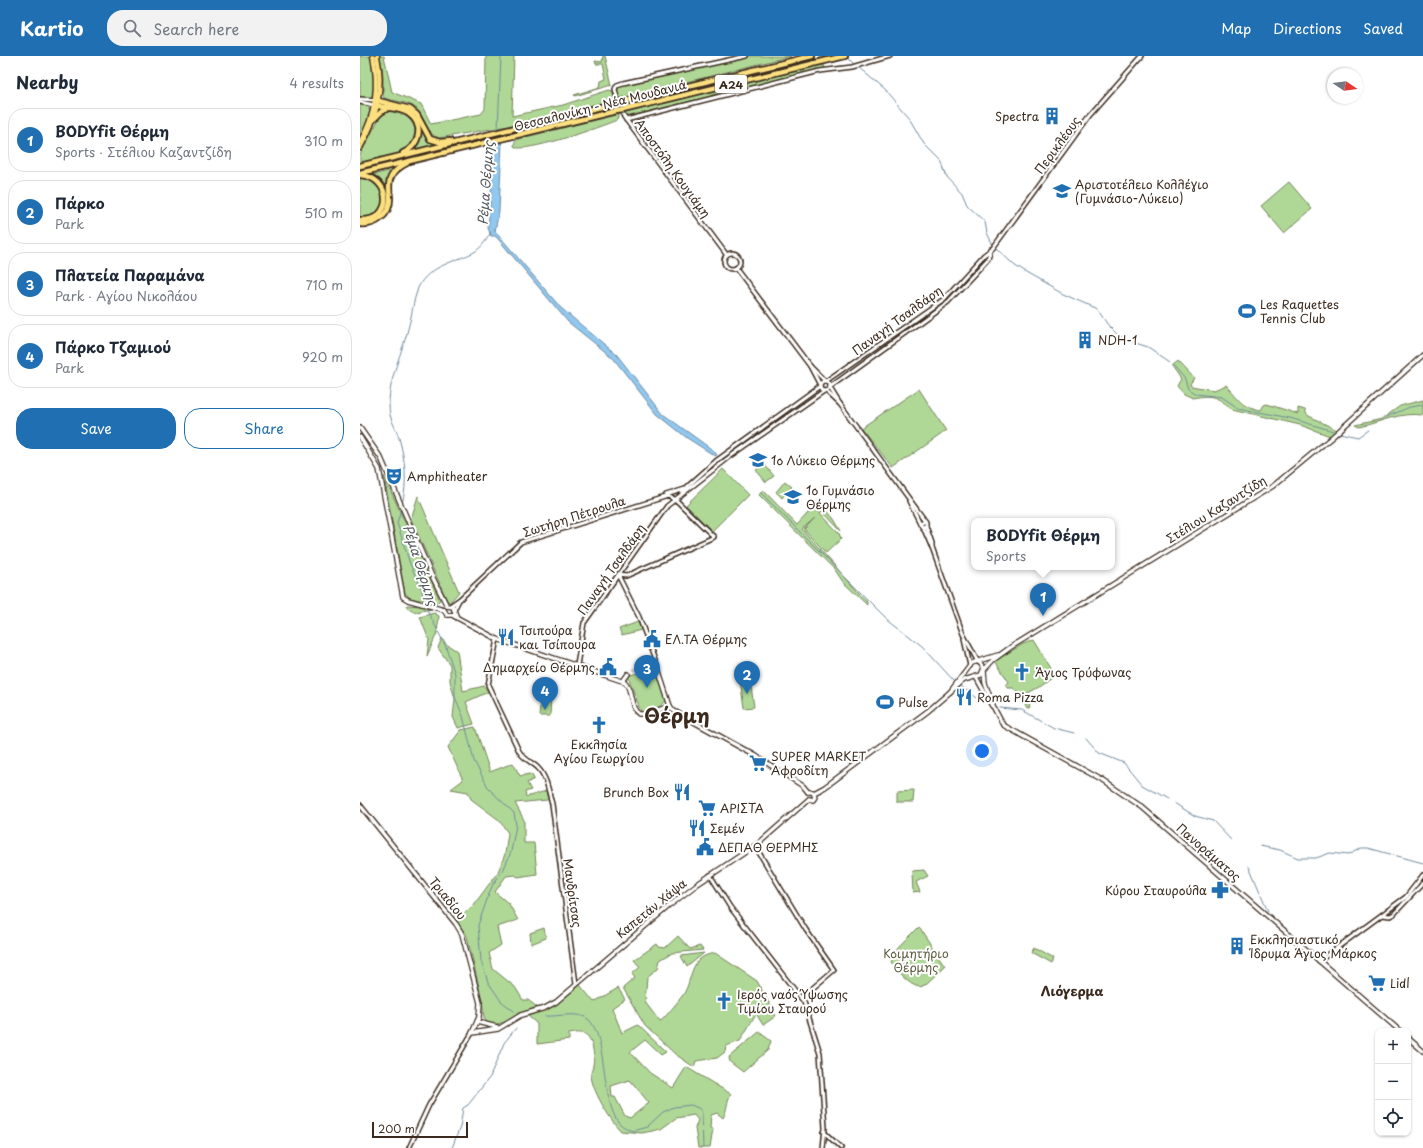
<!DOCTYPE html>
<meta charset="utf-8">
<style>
:root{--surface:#fff;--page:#f2f2f3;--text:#1f2937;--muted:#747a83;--line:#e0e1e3;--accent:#1f6fb2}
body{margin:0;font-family:"Playpen Sans",sans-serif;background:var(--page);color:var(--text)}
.controls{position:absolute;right:12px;bottom:12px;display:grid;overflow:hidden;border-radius:8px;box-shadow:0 1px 3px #0004}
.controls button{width:36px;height:36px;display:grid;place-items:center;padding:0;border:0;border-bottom:1px solid var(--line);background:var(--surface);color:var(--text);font:20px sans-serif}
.compass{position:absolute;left:967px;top:12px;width:36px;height:36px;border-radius:50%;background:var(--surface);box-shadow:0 1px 3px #0004;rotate:103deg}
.scale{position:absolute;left:12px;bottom:10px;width:96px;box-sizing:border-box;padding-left:4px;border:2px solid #3b2a1e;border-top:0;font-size:11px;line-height:14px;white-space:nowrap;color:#3b2a1e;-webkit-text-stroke:3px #fff;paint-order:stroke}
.you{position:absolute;left:622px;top:695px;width:14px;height:14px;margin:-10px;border:3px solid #fff;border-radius:50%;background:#1a73e8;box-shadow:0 0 0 6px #1a73e833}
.badge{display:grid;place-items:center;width:26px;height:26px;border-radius:50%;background:var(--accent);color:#fff;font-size:13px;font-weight:700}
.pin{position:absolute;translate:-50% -33px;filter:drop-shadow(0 1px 2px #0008)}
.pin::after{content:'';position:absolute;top:21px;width:14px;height:12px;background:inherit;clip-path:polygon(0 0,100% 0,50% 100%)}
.popup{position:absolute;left:611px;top:462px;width:144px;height:52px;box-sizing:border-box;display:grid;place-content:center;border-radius:8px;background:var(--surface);filter:drop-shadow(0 1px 3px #0005);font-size:13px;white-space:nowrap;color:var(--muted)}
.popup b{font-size:15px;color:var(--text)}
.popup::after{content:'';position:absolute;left:50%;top:100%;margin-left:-8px;border:8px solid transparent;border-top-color:var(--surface)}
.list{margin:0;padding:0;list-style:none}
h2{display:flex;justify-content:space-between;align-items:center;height:52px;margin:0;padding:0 16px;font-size:17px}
h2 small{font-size:13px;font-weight:400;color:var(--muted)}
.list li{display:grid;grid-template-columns:26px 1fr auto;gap:12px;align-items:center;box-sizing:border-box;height:64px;margin:0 8px 8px;padding:0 8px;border:1px solid var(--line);border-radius:16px}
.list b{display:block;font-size:15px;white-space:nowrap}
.list p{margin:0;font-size:13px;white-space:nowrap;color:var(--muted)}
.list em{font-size:13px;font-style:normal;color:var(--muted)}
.actions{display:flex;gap:8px;padding:12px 16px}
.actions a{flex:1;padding:9px 0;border:1px solid var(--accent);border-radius:16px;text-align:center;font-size:14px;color:var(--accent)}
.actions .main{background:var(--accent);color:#fff}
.icon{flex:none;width:22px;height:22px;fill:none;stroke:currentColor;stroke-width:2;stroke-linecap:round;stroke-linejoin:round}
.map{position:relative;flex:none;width:1063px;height:1092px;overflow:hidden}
header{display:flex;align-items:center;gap:24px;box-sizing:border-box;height:56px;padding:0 20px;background:var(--accent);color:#fff}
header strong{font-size:19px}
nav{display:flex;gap:22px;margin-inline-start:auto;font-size:14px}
.search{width:280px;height:36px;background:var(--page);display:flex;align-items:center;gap:10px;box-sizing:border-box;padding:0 14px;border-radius:16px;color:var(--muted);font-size:15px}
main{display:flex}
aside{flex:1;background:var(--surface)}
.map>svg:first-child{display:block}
.green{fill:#afd896;stroke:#75815a;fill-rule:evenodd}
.water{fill:#91c8f0;stroke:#6f899c}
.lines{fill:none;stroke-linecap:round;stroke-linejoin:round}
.stream{stroke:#6f899c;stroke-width:1}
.secondary-tunnel{stroke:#d8d4d2;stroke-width:3.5;stroke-dasharray:3.5 2;stroke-linecap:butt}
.tertiary-casing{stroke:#3b2a1e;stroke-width:6}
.secondary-casing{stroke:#3b2a1e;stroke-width:6}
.primary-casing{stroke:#3b2a1e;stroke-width:7}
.trunk-casing{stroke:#3b2a1e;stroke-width:8}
.tertiary{stroke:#fff;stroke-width:3}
.secondary{stroke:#fff;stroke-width:3.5}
.primary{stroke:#fce080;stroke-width:4}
.trunk{stroke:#fce080;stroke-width:4.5}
.trunk-bridge-casing{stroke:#3b2a1e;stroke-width:8;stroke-linecap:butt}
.trunk-bridge{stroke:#fce080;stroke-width:4.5}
.labels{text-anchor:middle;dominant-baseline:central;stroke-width:4;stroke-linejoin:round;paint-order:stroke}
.shield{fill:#fff;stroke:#766a62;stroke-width:1}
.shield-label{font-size:11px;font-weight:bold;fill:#3b2a1e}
.street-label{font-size:12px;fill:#3b2a1e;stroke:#fff}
.poi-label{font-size:12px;fill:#3b2a1e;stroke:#fff;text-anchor:start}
.park-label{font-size:12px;fill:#5e5e42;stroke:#fff}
.water-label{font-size:13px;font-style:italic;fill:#55595d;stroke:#fff}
.neighbourhood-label{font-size:13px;font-weight:bold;fill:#3b2a1e;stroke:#fff}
.town-label{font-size:20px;font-weight:bold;fill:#3b2a1e;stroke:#fff}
</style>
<header>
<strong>Kartio</strong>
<div class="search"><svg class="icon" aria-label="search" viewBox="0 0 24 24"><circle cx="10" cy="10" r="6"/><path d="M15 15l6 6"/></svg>Search here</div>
<nav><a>Map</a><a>Directions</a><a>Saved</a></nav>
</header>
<main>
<aside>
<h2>Nearby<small>4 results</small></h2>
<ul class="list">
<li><span class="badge">1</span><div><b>BODYfit Θέρμη</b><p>Sports · Στέλιου Καζαντζίδη</p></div><em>310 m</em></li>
<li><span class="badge">2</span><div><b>Πάρκο</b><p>Park</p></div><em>510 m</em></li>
<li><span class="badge">3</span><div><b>Πλατεία Παραμάνα</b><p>Park · Αγίου Νικολάου</p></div><em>710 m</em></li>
<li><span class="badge">4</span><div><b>Πάρκο Τζαμιού</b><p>Park</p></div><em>920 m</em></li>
</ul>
<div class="actions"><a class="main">Save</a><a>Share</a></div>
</aside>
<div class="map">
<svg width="1063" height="1092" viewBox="0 0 1063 1092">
<rect width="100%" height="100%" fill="#fff"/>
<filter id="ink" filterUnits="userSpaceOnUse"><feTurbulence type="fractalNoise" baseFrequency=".025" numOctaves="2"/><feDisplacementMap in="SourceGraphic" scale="8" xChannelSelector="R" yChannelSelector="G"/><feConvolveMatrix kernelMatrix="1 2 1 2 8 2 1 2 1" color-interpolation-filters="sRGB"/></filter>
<g filter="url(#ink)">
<g class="green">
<path d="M0 0H11L14 16V39L10 42H0Z"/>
<path d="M20 0H24L32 36 61 48 71 68 121 58 125 53 126 0H154L152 60 203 49 249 34 252 35 255 44 154 69 79 82C64 77 66 63 57 53 48 45 35 46 24 42L23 39V19Z"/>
<path d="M243 0H245L252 29 215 40 214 39 240 31 241 25 246 23 243 8H236L235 5 242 6Z"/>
<path d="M392 0H431L258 43 257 35 260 30Z"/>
<path d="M467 0H476L143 81 142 79Z"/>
<path d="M460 9 465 10 464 12 270 60H266L263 57Z"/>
<path d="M0 48 8 50 10 56 0 85Z"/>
<path d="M27 55C50 53 67 79 45 94 33 102 14 104 0 107V99L21 59Z"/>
<path d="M259 58 257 64C237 72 178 93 157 92L154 90 155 85 158 83Z"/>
<path d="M59 67 66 81 79 89 51 96 58 87Z"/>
<path d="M37 113C28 124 31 137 27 151 31 135 21 127 8 120Z"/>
<path d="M0 122C18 122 21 131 25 146L17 160 0 164Z"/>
<path d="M929 126 952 153 924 177 901 150Z"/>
<path d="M818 305 834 322 830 328 831 330 854 334 866 329C880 343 880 350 901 354L904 349 907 348 938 358V352L945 354 947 359 977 374 970 380 940 369 872 353C857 341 853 338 833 342L824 338 817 330 821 323 812 310Z"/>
<path d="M559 333 586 375 533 412 501 372Z"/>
<path d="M1063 344V359C1038 356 1022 366 999 371L995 369 1022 363 1040 350Z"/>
<path d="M404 408 414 420 406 426 396 414Z"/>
<path d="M363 413 388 439 352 475 326 449Z"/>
<path d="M24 420 80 544 76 548 50 542 45 537Z"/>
<path d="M425 425 432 431 422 442 416 436Z"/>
<path d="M403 434 437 469 459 445 474 463 481 475 462 455 460 457 479 477 481 483 466 497 444 473 455 462 442 473 507 546V549L483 526 475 514 399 439Z"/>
<path d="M58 440 99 536 90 546H88L83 535 51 463Z"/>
<path d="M47 549 61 550 71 553 56 556 47 552Z"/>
<path d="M74 557 79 560 77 577 67 600 69 584 60 561Z"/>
<path d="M278 566 281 574 262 579 259 573Z"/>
<path d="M82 582 86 588 97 595 103 635 124 630 128 636 106 646 114 668 98 672 93 661 95 643 90 625V609L78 592Z"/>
<path d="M674 584 695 619 679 631 668 637 667 641 670 651 667 653 663 645 660 644 659 637 653 632H648L646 629 649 626 635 605 663 588Z"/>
<path d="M294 611 296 612 307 644C300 651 292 657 281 656L268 620Z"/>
<path d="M390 623 394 651 384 652 380 624Z"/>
<path d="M181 640H191L190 660H179Z"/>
<path d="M115 671 130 716 153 707 160 720 169 718 172 719 174 723 167 727 171 734 165 736 166 741 186 735 188 744 155 747 164 764V787H174L177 818 158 821 155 819 146 820 135 836 149 848 158 864 137 871 141 889 129 897 133 913 155 931 163 944H168L177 951C161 956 144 971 128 968L124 962 122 944 107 880 96 864 113 850 138 816 145 798 148 777 139 764 111 743 108 736 91 733 103 724 88 691 101 674Z"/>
<path d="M554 734 553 746H537V735Z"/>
<path d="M564 814 568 820 556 826 560 836 553 837 552 815Z"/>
<path d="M559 871 585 910 565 929 560 931C549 930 537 915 531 906L539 891Z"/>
<path d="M184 872 186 882 171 888 170 877Z"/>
<path d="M318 880 330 893 340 890 343 894 312 897 300 904 298 912 287 921 285 946 300 966C308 958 316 948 323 939 334 922 328 901 355 897L397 925 416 960 403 969 398 961 397 956 380 985 366 990 365 996 357 1002 336 1005 334 1011 315 998 285 970 263 932 275 922 272 918 280 911 274 904 297 888 299 891 305 892Z"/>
<path d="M674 892 693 903 691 908 671 897Z"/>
<path d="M344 897 327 911 321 900Z"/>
<path d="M220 929 234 946 258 932 265 943 252 952 262 977 278 969 306 996 301 999 285 984 270 996 290 1017 313 1032 326 1011 371 1038C366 1046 368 1053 363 1062L357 1057 351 1059 350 1072 353 1073 350 1092H338L335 1072 338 1064 334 1059 316 1062 301 1073 292 1075 282 1077 261 1075C250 1064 231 1033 231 1018 231 1015 233 1012 233 1009 235 1001 233 982 225 978 220 976 214 977 209 978V984L177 988V968L168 960 194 950ZM270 1024 289 1047 270 1062 265 1060 255 1041H252L251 1030Z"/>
<path d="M399 976 411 985 408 994 383 1016 370 1006 369 1001Z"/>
</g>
<path class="water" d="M142 87 139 155 135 175 201 252 257 299 303 358 354 395 357 399 355 400 327 382 297 358 253 302 208 266 139 184 135 180H131L128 172 135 89Z"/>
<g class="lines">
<g class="stream">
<path d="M489 3 494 8"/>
<path d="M497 10 525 34 549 62 564 88 581 105 587 121 602 137 607 149 625 166 627 177 633 189"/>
<path d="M138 74 141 0"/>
<path d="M134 174 143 184"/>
<path d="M635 191 654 209 666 217 703 238 737 253 748 269 757 278 769 285 788 291 810 306"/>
<path d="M814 310 825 323 828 333 836 338 862 341 878 352 930 362 973 375"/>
<path d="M1026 361 1050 351 1063 349"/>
<path d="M979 377 998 381 1008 374"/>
<path d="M401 437 526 562 562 590 594 625"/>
<path d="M42 448C48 427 45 403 39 382 37 374 32 367 30 359 25 330 41 301 48 273 52 260 53 245 58 232 68 209 97 206 116 195 123 190 127 183 131 176"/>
<path d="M41 453 37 467 50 508 62 534 64 547"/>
<path d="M65 550 86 591 95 618V641L103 660 114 705 129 733 154 757 156 769 151 796 143 815 133 828 129 838 118 869 121 905 128 926 141 945 154 955"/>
<path d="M602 631 624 647"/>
<path d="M640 652 662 654 694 672 714 677"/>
<path d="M726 682 739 697 764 707 782 729 807 743"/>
<path d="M814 747 835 760 853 765 871 784"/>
<path d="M900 790 920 794 938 802H956L970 797 988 799 1001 792H1008L1063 807"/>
<path d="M889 810 908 855"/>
<path d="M185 960C197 961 214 956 225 961 248 972 240 1044 259 1067 262 1070 268 1073 272 1075L287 1071 303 1056 314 1051 331 1049 340 1053 342 1057 343 1092"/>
<path d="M92 1092 100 1071 103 1052 108 1049 130 1021 144 987 156 972"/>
</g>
<path class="secondary-tunnel" d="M268 618 273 614 286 610"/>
<g class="tertiary-casing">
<g id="tertiary">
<path d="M0 43 15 44"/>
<path d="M0 46 14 49"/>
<path d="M266 64 460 15 492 11 530 0"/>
<circle cx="372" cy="205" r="8"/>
<path d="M366 198 264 61 259 50 255 33 257 29 263 27 387 0"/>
<path d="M376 212 450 310 465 325"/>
<path d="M450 310 460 329"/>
<circle cx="465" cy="330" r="5"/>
<path d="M466 325 584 243 624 199 633 192 730 59 782 0"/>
<path d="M470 331 588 246 628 203 631 193"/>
<path d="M470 332 480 348 566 466V470L562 471 560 467 564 465"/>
<path d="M466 335 480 348"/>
<path d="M322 437 328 430 356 405 460 330"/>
<path d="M306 439 325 433"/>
<path d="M549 445 560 467"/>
<path d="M566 470 572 487V492"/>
<path d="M563 471 572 492 603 578 618 606"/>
<path d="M90 550 100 543 161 486 308 440 317 445 354 481 266 520 258 519 279 561 296 607"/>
<path d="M94 554 99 544"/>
<path d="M137 583 128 629 159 695C163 703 172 706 178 712 187 721 189 737 192 748L216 928"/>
<path d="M604 583 610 610"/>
<path d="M217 609 224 567 307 450 371 400 464 335"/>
<path d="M395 790 446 874 474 914 441 942"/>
<path d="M350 819 370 851 444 946 460 997 465 1072 463 1092"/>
<path d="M1022 859 1030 860 1034 858 1063 827"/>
<path d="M959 905 1046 841 1063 819"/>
<path d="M464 1076 481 1092"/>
<path d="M49 1092 69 1049 112 977"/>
</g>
</g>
<g class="secondary-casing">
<g id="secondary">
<path d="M0 372 21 402 71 518 87 550"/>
<path d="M0 381 19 413 43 541 48 544 84 554"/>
<path d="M87 550 93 551 97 562"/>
<path d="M84 554 87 559H92L137 583 265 626C273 634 269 651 279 658H287L310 650"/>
<path d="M286 610 296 607 310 650"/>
<path d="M624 614 633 604 651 591 913 430 971 382 1063 299"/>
<path d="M624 615 625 627 634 652 643 669 742 724 782 751 1040 975"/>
<path d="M616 621 632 650"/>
<path d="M263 625 268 618"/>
<path d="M590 636 612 607 638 599"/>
<path d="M310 650 314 655 396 700 443 730 448 736"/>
<path d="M448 736H453L455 741 453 744 449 743"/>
<path d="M454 737 465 731 568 655 604 624 621 619 624 612 619 606"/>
<path d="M0 749 96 868 102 878 120 947 119 961 112 977"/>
<path d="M117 966 137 971"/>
<path d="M112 977 138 973 161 959 185 952 196 946 309 850 336 829 399 787 449 743"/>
<path d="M1048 982 1063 995"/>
</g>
</g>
<g class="primary-casing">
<g id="primary">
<path d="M0 86C16 60 19 29 13 0"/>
<path d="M0 92C17 63 24 33 17 0"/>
</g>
</g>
<g class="trunk-casing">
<g id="trunk">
<path d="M19 45 50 53 57 59 70 83 80 86 90 85"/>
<path d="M262 46 452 0"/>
<path d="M18 50C27 52 40 52 48 57 65 68 60 90 43 97"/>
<path d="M263 54 485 0"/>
<path d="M14 63 21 56 28 52"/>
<path d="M0 110 253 48"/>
<path d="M0 117 256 55"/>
<path d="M0 119C33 121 34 166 0 164"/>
<path d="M0 168C15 170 30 159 30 143 30 136 27 129 31 121 34 115 41 110 47 107"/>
</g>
</g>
<use href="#tertiary" class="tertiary"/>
<use href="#secondary" class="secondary"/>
<use href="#primary" class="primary"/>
<use href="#trunk" class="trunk"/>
<g class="trunk-bridge-casing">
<g id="trunk-bridge">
<path d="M253 48 262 46"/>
<path d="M256 55 263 54"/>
</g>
</g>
<use href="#trunk-bridge" class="trunk-bridge"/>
</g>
</g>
<defs>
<g id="building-bare" transform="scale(1.38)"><path d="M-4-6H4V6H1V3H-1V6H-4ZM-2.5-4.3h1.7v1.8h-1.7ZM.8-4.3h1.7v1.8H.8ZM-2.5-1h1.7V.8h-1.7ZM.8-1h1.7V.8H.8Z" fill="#1f6fb2" stroke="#fff" stroke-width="2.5" paint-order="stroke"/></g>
<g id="school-bare" transform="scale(1.38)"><path d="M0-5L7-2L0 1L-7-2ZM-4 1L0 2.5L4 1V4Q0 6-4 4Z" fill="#1f6fb2" stroke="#fff" stroke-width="2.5" paint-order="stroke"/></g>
<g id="stadium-bare" transform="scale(1.38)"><path d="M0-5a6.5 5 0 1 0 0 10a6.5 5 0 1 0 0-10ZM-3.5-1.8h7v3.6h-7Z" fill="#1f6fb2" stroke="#fff" stroke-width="2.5" paint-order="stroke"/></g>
<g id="theatre-bare" transform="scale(1.38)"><path d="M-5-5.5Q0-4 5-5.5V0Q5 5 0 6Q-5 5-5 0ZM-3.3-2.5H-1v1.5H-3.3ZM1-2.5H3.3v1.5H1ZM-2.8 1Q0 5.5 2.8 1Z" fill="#1f6fb2" stroke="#fff" stroke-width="2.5" paint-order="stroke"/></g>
<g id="restaurant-bare" transform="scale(1.38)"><path d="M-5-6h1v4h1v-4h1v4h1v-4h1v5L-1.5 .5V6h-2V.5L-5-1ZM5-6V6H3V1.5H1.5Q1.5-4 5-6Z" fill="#1f6fb2" stroke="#fff" stroke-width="2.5" paint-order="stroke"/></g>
<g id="civic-bare" transform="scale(1.38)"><path d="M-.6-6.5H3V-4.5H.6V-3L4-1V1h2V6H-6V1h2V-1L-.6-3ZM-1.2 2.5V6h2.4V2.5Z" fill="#1f6fb2" stroke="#fff" stroke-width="2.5" paint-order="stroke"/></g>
<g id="church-bare" transform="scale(1.38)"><path d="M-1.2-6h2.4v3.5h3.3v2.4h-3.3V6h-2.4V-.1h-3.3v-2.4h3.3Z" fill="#1f6fb2" stroke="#fff" stroke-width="2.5" paint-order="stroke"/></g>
<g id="supermarket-bare" transform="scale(1.38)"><path d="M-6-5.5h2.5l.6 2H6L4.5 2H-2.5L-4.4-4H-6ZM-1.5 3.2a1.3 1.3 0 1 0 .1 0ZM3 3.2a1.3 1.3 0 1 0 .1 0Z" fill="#1f6fb2" stroke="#fff" stroke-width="2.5" paint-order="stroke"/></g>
<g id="pharmacy-bare" transform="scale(1.38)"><path d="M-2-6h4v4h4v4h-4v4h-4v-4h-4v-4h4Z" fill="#1f6fb2" stroke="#fff" stroke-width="2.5" paint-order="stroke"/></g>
</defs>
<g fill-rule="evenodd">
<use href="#building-bare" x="692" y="60"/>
<use href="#school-bare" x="702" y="135"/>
<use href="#stadium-bare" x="887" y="255"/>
<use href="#building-bare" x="725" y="284"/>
<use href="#school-bare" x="398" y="404"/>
<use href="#theatre-bare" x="34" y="420"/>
<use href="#school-bare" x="433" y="441"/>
<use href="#restaurant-bare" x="146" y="581"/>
<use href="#civic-bare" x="292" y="583"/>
<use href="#civic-bare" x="248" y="611"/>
<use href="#church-bare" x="662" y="616"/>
<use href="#restaurant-bare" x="604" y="641"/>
<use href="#stadium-bare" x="525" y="646"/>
<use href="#church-bare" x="239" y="669"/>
<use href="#supermarket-bare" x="398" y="707"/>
<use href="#restaurant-bare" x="322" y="736"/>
<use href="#supermarket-bare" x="347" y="752"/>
<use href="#restaurant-bare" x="337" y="772"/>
<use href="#civic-bare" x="345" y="791"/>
<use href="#pharmacy-bare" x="860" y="834"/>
<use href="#building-bare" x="877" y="890"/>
<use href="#supermarket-bare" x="1017" y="927"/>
<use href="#church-bare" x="364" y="945"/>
</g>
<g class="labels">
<rect class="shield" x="355" y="19" width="32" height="18" rx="3"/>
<g class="shield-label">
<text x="371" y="28">Α24</text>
</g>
<g class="street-label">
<text transform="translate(240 49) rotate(-14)">Θεσσαλονίκη - Νέα Μουδανιά</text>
<text transform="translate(697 89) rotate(-54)">Περικλέους</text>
<text transform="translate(313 112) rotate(54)">Αποστόλη Κουγιάμη</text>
<text transform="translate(537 264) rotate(-36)">Παναγή Τσαλδάρη</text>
<text transform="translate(856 453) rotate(-32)">Στέλιου Καζαντζίδη</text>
<text transform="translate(214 460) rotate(-18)">Σωτήρη Πέτρουλα</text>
<text transform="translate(251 513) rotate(-55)">Παναγή Τσαλδάρη</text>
<text transform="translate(849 796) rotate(41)">Πανοράματος</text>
<text transform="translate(213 837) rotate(82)">Μανδρίτσας</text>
<text transform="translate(88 842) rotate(51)">Τριαδίου</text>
<text transform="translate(291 852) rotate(-39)">Καπετάν Χάψα</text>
</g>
<g class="poi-label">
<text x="679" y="60" text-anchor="end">Spectra</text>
<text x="715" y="128">Αριστοτέλειο Κολλέγιο<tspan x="715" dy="14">(Γυμνάσιο-Λύκειο)</tspan></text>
<text x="900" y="248">Les Raquettes<tspan x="900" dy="14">Tennis Club</tspan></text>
<text x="738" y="284">NDH-1</text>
<text x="411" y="404">1ο Λύκειο Θέρμης</text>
<text x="47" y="420">Amphitheater</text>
<text x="446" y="434">1ο Γυμνάσιο<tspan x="446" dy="14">Θέρμης</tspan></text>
<text x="159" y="574">Τσιπούρα<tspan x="159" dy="14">και Τσίπουρα</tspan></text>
<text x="305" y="583">ΕΛ.ΤΑ Θέρμης</text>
<text x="235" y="611" text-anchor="end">Δημαρχείο Θέρμης</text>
<text x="675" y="616">Άγιος Τρύφωνας</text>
<text x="617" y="641">Roma Pizza</text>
<text x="538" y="646">Pulse</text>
<text x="239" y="688" text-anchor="middle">Εκκλησία<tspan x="239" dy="14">Αγίου Γεωργίου</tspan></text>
<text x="411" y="700">SUPER MARKET<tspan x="411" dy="14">Αφροδίτη</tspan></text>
<text x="309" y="736" text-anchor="end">Brunch Box</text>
<text x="360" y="752">ΑΡΙΣΤΑ</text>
<text x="350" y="772">Σεμέν</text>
<text x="358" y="791">ΔΕΠΑΘ ΘΕΡΜΗΣ</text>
<text x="847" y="834" text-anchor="end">Κύρου Σταυρούλα</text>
<text x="890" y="883">Εκκλησιαστικό<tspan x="890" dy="14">Ίδρυμα Άγιος Μάρκος</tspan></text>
<text x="1030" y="927">Lidl</text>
<text x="377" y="938">Ιερός ναός Ύψωσης<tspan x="377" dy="14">Τιμίου Σταυρού</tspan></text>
</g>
<g class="park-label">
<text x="556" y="897">Κοιμητήριο<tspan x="556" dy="14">Θέρμης</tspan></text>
</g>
<g class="water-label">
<text transform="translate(125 127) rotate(-86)">Ρέμα Θέρμης</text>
<text transform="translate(61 509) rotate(72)">Ρέμα Θέρμης</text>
</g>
<g class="neighbourhood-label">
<text x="712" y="934">Λιόγερμα</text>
</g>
<g class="town-label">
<text x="317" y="659">Θέρμη</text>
</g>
</g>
</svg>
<div class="controls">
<button>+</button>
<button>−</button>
<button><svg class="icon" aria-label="locate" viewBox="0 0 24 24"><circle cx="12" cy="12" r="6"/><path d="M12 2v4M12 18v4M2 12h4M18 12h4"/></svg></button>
</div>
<svg class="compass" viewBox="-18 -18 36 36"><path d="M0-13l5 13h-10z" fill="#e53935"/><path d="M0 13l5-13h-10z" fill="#747a83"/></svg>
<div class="scale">200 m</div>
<div class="you"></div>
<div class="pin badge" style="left:683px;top:560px">1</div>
<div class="popup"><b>BODYfit Θέρμη</b>Sports</div>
<div class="pin badge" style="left:387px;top:638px">2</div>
<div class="pin badge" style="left:287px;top:632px">3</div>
<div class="pin badge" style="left:185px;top:654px">4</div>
</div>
</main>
